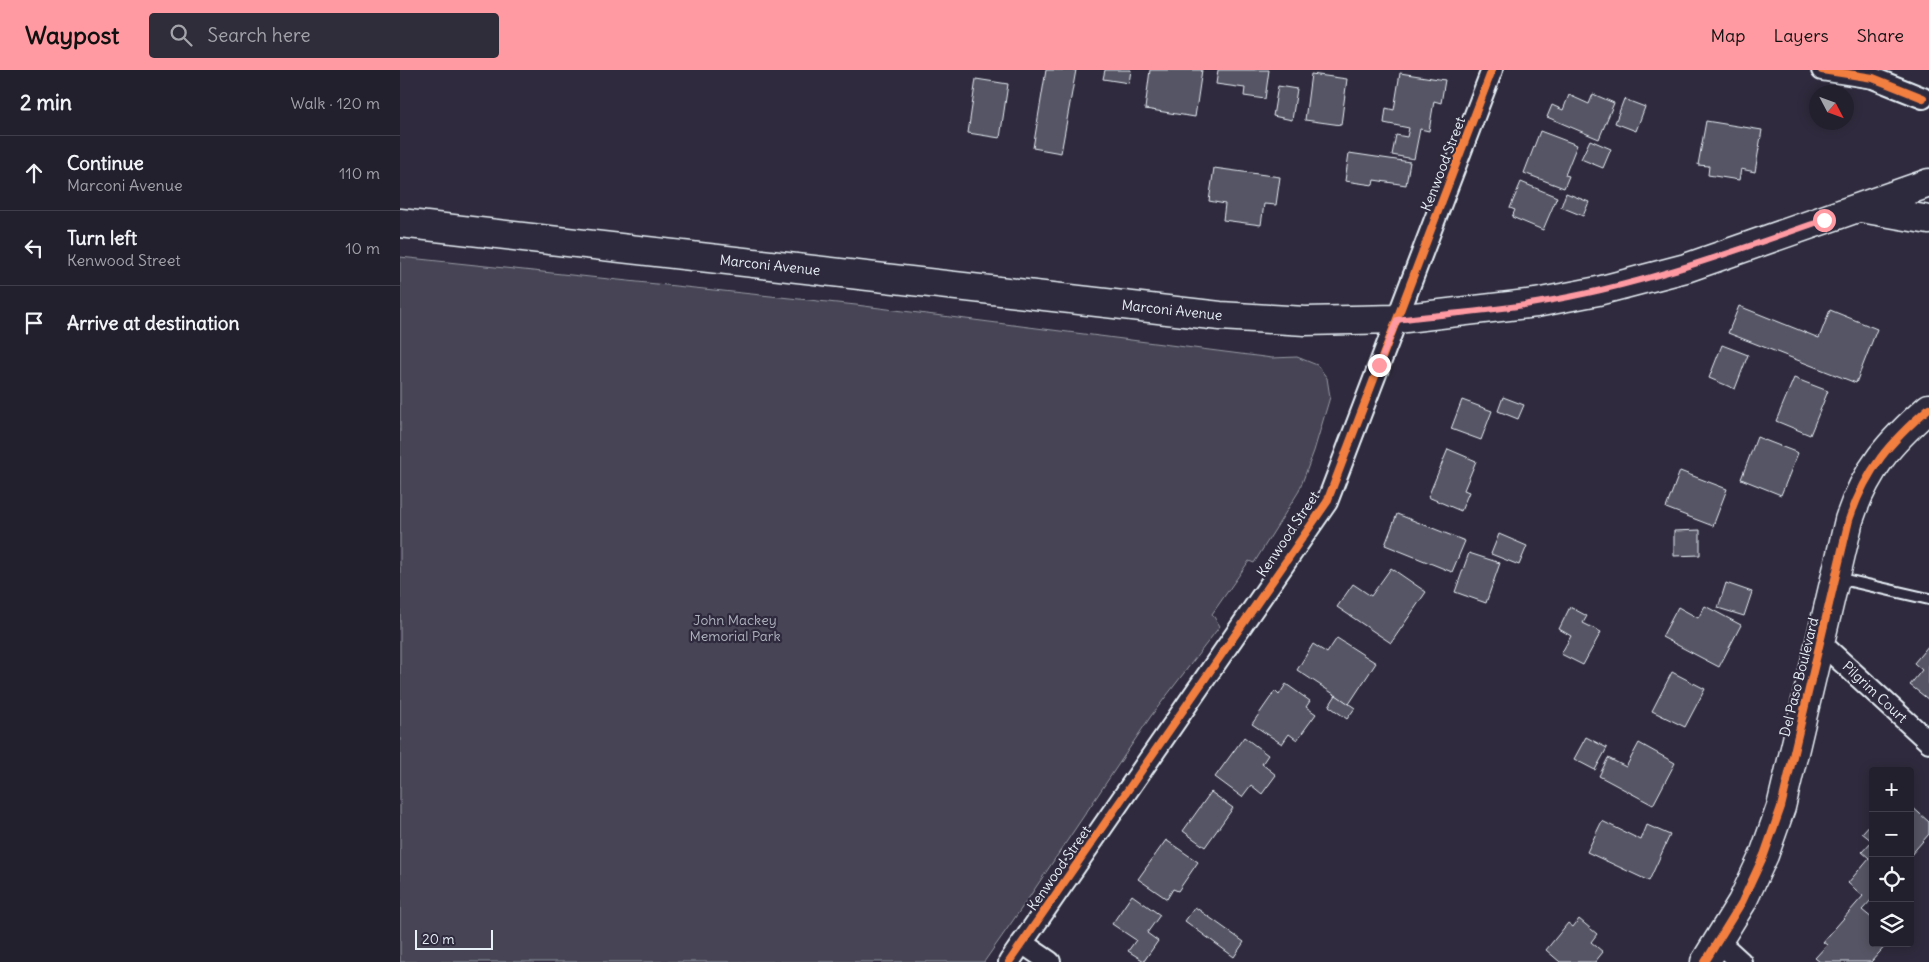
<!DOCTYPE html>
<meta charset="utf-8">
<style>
:root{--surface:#23202e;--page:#2f2d3a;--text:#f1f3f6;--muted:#a3a3aa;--line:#403e4a;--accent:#ff9aa2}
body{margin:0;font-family:Delius,sans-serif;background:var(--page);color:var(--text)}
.controls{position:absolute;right:15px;bottom:15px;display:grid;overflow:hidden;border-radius:5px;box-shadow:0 2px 12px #0003}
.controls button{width:45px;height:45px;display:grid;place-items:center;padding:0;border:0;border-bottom:1px solid var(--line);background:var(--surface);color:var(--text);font:25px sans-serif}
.compass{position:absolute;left:1409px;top:15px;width:45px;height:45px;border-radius:50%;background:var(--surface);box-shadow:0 2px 12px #0003;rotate:131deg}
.scale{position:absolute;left:15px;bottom:12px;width:78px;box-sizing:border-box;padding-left:5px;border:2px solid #e8f1f8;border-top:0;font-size:14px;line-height:18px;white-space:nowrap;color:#e8f1f8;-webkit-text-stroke:4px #2f2a3d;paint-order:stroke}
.stop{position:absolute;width:15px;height:15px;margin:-11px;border:4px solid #ff9aa2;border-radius:50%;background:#fff}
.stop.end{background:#ff9aa2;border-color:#fff;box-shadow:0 1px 5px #0008}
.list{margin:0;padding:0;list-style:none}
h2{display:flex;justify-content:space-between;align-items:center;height:65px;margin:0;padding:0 20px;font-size:21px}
h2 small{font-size:16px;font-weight:400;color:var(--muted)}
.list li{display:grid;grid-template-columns:32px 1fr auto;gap:15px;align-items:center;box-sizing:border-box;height:75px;padding:0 20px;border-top:1px solid var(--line)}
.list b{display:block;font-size:19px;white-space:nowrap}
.list p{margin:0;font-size:16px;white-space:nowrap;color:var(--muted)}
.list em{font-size:16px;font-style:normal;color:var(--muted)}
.icon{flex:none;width:28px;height:28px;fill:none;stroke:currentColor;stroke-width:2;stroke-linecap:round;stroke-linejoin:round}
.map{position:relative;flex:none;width:1529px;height:892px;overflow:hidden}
header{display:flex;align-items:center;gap:30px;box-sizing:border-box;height:70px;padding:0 25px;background:var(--accent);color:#111}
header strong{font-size:24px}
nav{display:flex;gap:28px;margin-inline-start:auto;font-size:18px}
.search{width:350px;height:45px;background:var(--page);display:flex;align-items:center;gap:12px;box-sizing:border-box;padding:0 18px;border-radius:5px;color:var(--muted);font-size:19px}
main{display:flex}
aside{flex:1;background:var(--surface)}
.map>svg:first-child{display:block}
.green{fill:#464455;stroke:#979aa6}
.building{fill:#575565;stroke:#e8f1f8}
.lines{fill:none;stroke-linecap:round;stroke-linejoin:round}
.lane-casing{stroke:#e8f1f8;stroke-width:14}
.street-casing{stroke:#e8f1f8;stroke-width:24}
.secondary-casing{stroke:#e8f1f8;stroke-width:31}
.lane{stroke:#2f2a3d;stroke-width:10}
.street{stroke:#2f2a3d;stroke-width:20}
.secondary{stroke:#2f2a3d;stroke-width:28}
.cycleway-casing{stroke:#2f2a3d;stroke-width:11}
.cycleway{stroke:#f27e40;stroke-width:8}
.route{stroke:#ff9aa2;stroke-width:6}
.labels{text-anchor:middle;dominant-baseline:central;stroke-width:4.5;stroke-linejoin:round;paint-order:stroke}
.street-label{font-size:14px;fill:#e8f1f8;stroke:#2f2a3d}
.park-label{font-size:14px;fill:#afb4bf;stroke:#2f2a3d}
</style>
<header>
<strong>Waypost</strong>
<div class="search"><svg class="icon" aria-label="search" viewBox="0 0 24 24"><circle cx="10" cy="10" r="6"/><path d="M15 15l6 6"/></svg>Search here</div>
<nav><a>Map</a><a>Layers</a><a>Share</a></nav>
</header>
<main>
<aside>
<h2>2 min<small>Walk · 120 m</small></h2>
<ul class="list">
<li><svg class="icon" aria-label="ahead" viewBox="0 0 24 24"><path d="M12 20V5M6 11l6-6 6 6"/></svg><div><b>Continue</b><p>Marconi Avenue</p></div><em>110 m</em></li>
<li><svg class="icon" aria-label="left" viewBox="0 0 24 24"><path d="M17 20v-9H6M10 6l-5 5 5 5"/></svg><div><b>Turn left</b><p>Kenwood Street</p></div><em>10 m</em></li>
<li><svg class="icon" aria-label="arrive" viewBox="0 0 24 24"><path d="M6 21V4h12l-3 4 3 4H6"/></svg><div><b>Arrive at destination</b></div></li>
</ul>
</aside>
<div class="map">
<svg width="1529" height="892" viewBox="0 0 1529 892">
<rect width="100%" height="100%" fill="#2f2a3d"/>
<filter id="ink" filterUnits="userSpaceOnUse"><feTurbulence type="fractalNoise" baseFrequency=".02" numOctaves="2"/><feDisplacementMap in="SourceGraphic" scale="10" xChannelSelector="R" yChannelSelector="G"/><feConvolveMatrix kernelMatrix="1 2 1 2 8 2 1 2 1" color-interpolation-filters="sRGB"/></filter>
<g filter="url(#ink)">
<path class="green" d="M0 187 456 235 872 288 897 287 917 295 927 308 930 327 914 381 899 421 854 493 849 491 812 544 820 556 751 646 628 829 584 892H0Z"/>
<g class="building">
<path d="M646 0H676L661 83 633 78Z"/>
<path d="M705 0H731L729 13 703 9Z"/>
<path d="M750 0H802L795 47 745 39Z"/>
<path d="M818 0H869L865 29 844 26 845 18 816 14Z"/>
<path d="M1000 3 1045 10 1041 33 1034 31 1029 61 1020 59 1014 89 992 85 996 65 1007 67 1009 58 984 53 986 38 994 40Z"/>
<path d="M911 4 947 9 941 55 905 50Z"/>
<path d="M576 9 608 14 600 68 568 63Z"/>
<path d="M878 16 897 19 892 50 873 46Z"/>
<path d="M1193 24 1214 33 1199 69 1147 47 1152 35 1163 40 1169 25 1189 34Z"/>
<path d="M1224 29 1245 37 1236 61 1215 53Z"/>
<path d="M1306 51 1362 60 1355 102 1341 99 1339 110 1308 105 1309 96 1298 95Z"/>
<path d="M1140 61 1177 75 1165 105 1169 106 1164 118 1124 103Z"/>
<path d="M1190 70 1211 79 1203 98 1181 89Z"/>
<path d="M949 83 1010 92 1006 115 974 110 973 115 945 111Z"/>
<path d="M814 98 880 107 876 135 864 134 861 155 823 150 825 134 809 131Z"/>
<path d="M1121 112 1157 127 1143 160 1112 147 1115 140 1110 138Z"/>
<path d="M1166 123 1189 132 1183 146 1161 137Z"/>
<path d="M1339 236 1419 268 1430 240 1477 259 1456 313 1328 263Z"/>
<path d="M1322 275 1348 285 1335 319 1309 308Z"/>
<path d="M1394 308 1428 321 1410 365 1376 351Z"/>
<path d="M1103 327 1124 335 1118 349 1098 341Z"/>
<path d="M1062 330 1092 341 1081 370 1051 359Z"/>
<path d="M1357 367 1398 383 1381 425 1341 409Z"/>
<path d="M1048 379 1076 391 1064 420 1069 422 1061 441 1028 427Z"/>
<path d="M1280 401 1327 419 1313 456 1266 438Z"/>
<path d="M997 444 1065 471 1052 502 985 475Z"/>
<path d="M1300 460V485L1274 486V461Z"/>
<path d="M1099 464 1127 476 1119 495 1091 484Z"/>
<path d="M1069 483 1100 493 1086 533 1055 522Z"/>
<path d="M991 498 1026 522 991 573 937 537 953 514 971 526Z"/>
<path d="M1326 513 1352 522 1344 546 1318 538Z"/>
<path d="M1305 536 1341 555 1319 597 1262 567 1278 537 1298 548Z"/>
<path d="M1170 537 1187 546 1183 553 1201 562 1183 595 1161 584 1171 566 1159 559Z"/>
<path d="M937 568 976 593 949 634 897 600 913 574 927 583Z"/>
<path d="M1529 575V630L1510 615 1522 600 1514 593Z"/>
<path d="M1272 602 1305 619 1285 657 1252 641Z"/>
<path d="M886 614 910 631 906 637 916 644 897 670 889 664 882 674 852 654 875 621 879 625Z"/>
<path d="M936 625 955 638 947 649 929 636Z"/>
<path d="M844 667 868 685 862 694 876 705 862 724 851 715 842 727 815 707Z"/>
<path d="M1186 667 1207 678 1195 700 1174 689Z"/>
<path d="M1239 673 1275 693 1253 735 1199 706 1208 688 1226 697Z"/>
<path d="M811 722 833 738 805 777 783 761Z"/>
<path d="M1510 735 1529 752V764L1510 786Z"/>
<path d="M1202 751 1241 770 1247 755 1270 765 1249 811 1187 782Z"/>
<path d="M1473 751V828L1462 840 1473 849V873H1488L1471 892H1420L1415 888 1427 875 1423 872 1463 826 1448 813 1469 788 1462 782 1472 771 1462 763Z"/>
<path d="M766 770 798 792 778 821 773 819 767 829 738 809Z"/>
<path d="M732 825 760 845 747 863 758 871 744 891 728 881 736 870 712 854Z"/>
<path d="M795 837 844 872 834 887 785 851Z"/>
<path d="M1179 849 1197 864 1191 872 1203 882 1195 892H1160L1146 880 1168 853 1173 857Z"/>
</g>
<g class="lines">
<g class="lane-casing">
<path id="lane" d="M1437 508 1529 529"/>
</g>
<g class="street-casing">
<g id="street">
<path d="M1422 0 1473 8 1523 28"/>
<path d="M1420 572 1529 672"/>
<path d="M1319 872 1341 892"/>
<path d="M622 873 650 892"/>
<path d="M609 892 927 432 1092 0"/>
</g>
</g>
<g class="secondary-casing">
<g id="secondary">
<path d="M1461 138 1529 150"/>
<path d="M0 153 820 246 905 251 997 249 1136 233 1198 221 1286 198 1529 113"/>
<path d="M1305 892 1342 832 1364 785 1381 737 1449 450C1466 399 1490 372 1529 338"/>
</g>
</g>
<use href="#lane" class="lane"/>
<use href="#street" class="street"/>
<use href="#secondary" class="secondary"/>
<g class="cycleway-casing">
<g id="cycleway">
<path d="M1422 0 1473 8 1523 28"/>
<path d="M609 892 927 432 1092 0"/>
<path d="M1305 892 1342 832 1364 785 1381 737 1449 450C1466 399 1490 372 1529 338"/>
</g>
</g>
<use href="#cycleway" class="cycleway"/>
</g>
</g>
<g class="lines" filter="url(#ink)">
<path class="route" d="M979 295 997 250C1043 244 1090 241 1136 233 1236 217 1330 183 1424 150"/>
</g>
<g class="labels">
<g class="street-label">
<text transform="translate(1043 94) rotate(-69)">Kenwood Street</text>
<text transform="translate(370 195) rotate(6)">Marconi Avenue</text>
<text transform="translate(772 240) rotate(6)">Marconi Avenue</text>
<text transform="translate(888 464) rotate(-56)">Kenwood Street</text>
<text transform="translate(1399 607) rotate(-76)">Del Paso Boulevard</text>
<text transform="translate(1475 622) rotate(43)">Pilgrim Court</text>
<text transform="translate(659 798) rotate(-55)">Kenwood Street</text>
</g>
<g class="park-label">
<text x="335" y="550">John Mackey<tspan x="335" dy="16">Memorial Park</tspan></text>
</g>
</g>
</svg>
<div class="controls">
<button>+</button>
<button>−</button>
<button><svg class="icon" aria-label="locate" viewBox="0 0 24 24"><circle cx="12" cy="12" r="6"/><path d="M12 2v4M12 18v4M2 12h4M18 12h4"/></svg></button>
<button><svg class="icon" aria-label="layers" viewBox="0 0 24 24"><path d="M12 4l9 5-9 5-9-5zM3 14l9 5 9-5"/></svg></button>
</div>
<svg class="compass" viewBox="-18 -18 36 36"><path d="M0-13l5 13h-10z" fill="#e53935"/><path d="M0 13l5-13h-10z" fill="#a3a3aa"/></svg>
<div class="scale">20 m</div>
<div class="stop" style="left:1424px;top:150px"></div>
<div class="stop end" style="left:979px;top:295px"></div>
</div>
</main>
